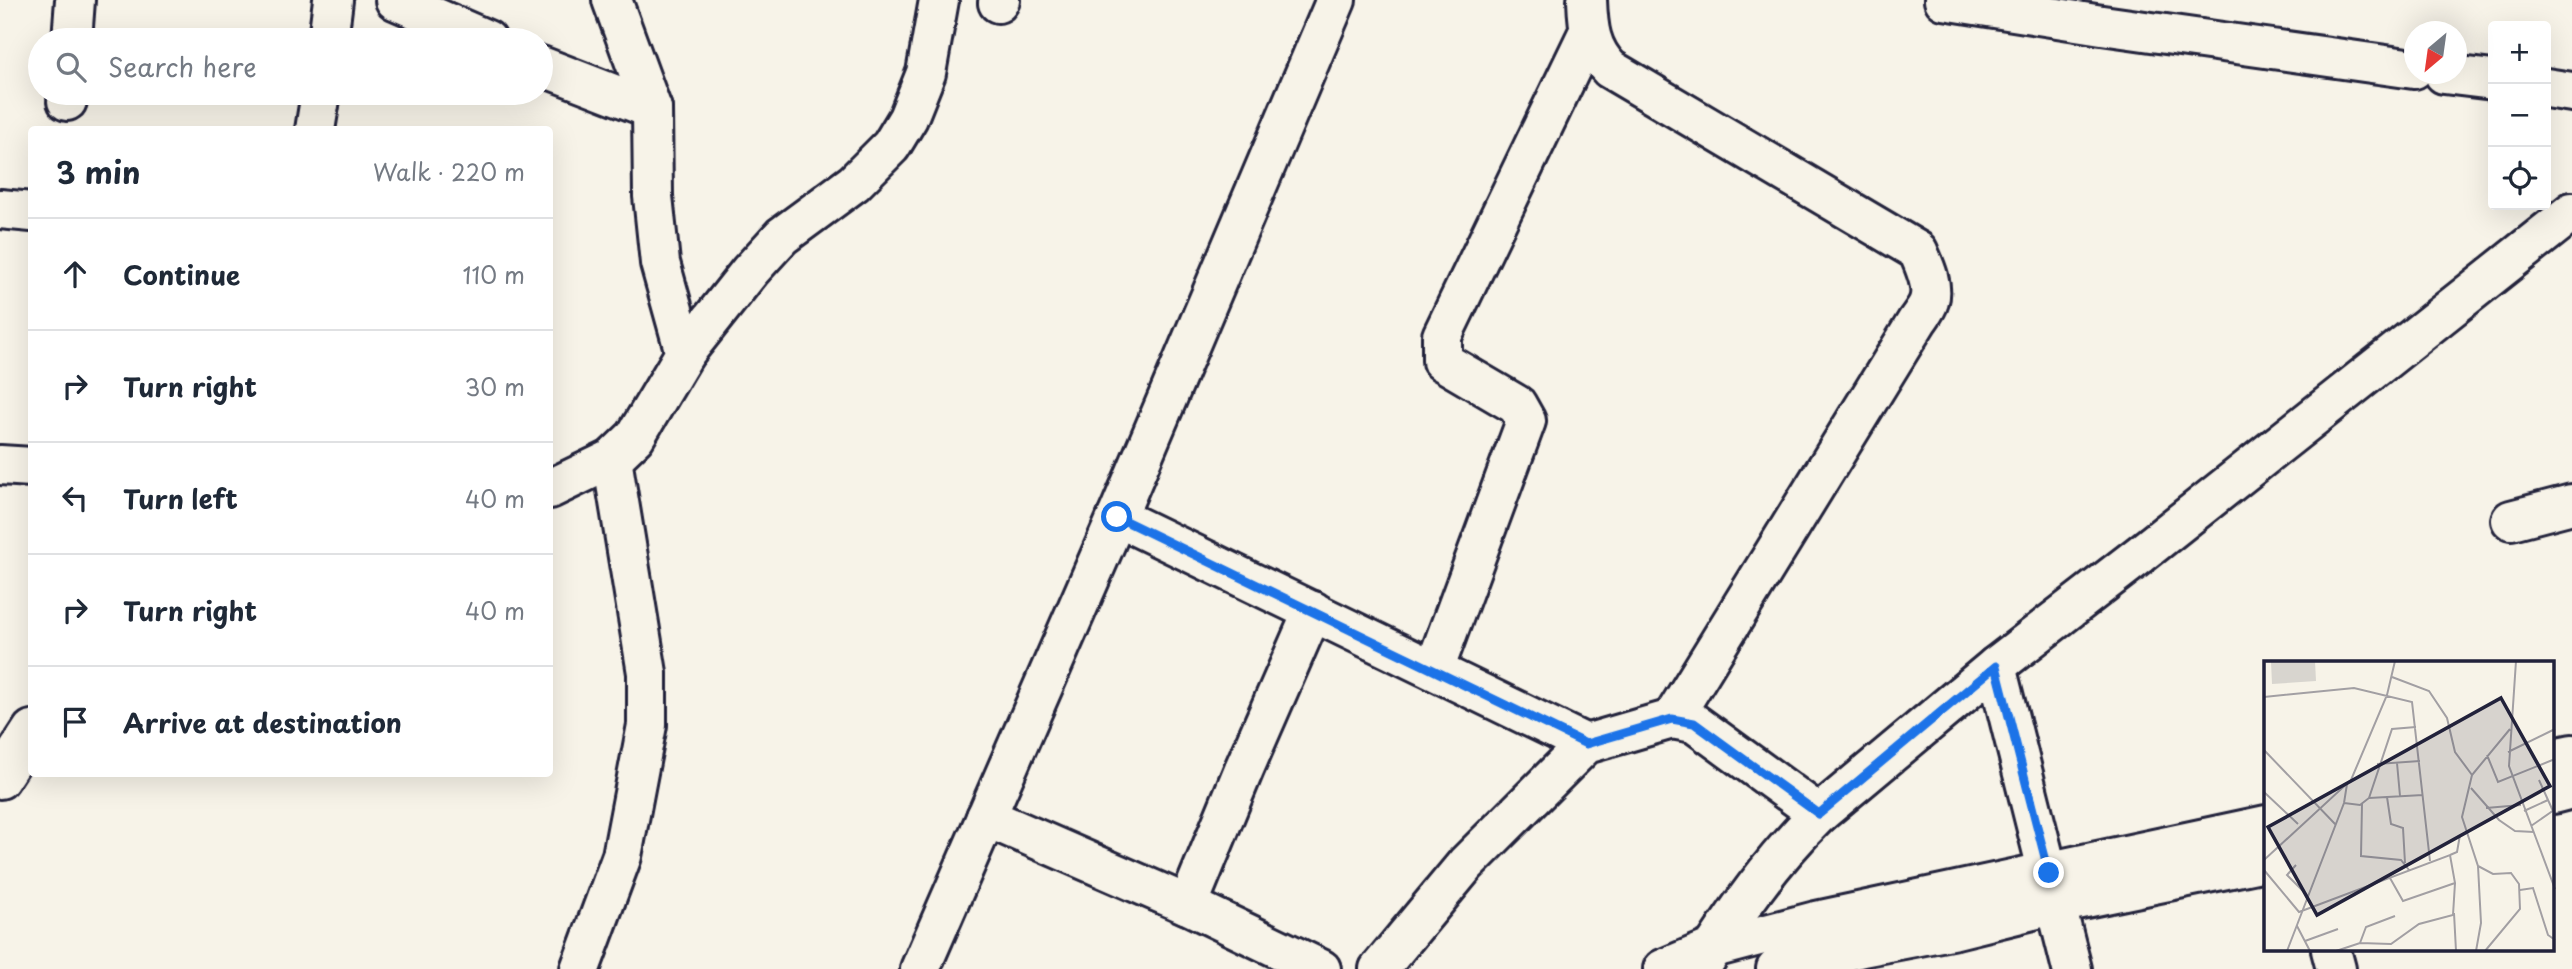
<!DOCTYPE html>
<meta charset="utf-8">
<style>
:root{--surface:#fff;--page:#f6f6f7;--text:#1f2937;--muted:#747a83;--line:#e0e1e3}
body{margin:0;font-family:"Playpen Sans",sans-serif;background:var(--page);color:var(--text)}
.controls{position:absolute;right:21px;top:21px;display:grid;overflow:hidden;border-radius:7px;box-shadow:0 7px 28px #0002}
.controls button{width:63px;height:63px;display:grid;place-items:center;padding:0;border:0;border-bottom:2px solid var(--line);background:var(--surface);color:var(--text);font:35px sans-serif}
.compass{position:absolute;left:2404px;top:21px;width:63px;height:63px;border-radius:50%;background:var(--surface);box-shadow:0 7px 28px #0002;rotate:209deg}
.stop{position:absolute;width:21px;height:21px;margin:-16px;border:5px solid #1a73e8;border-radius:50%;background:#fff}
.stop.end{background:#1a73e8;border-color:#fff;box-shadow:0 2px 7px #0008}
.list{margin:0;padding:0;list-style:none}
h2{display:flex;justify-content:space-between;align-items:center;height:91px;margin:0;padding:0 28px;font-size:30px}
h2 small{font-size:23px;font-weight:400;color:var(--muted)}
.list li{display:grid;grid-template-columns:46px 1fr auto;gap:21px;align-items:center;box-sizing:border-box;height:112px;padding:0 28px;border-top:2px solid var(--line)}
.list b{display:block;font-size:26px;white-space:nowrap}
.list em{font-size:23px;font-style:normal;color:var(--muted)}
.icon{flex:none;width:38px;height:38px;fill:none;stroke:currentColor;stroke-width:2;stroke-linecap:round;stroke-linejoin:round}
.map{position:relative;flex:none;width:2572px;height:969px;overflow:hidden}
.search{position:absolute;background:var(--surface);box-shadow:0 7px 28px #0002;left:28px;top:28px;width:525px;height:77px;display:flex;align-items:center;gap:18px;box-sizing:border-box;padding:0 24px;border-radius:38px;color:var(--muted);font-size:26px}
.panel{position:absolute;background:var(--surface);box-shadow:0 7px 28px #0002;left:28px;top:126px;width:525px;height:651px;border-radius:7px}
.map>svg:first-child{display:block}
.lines{fill:none;stroke-linecap:round;stroke-linejoin:round}
.minor-casing{stroke:#22223b;stroke-width:44}
.secondary-casing{stroke:#22223b;stroke-width:44}
.minor{stroke:#f7f3e8;stroke-width:38}
.secondary{stroke:#f7f3e8;stroke-width:38}
.route{stroke:#1a73e8;stroke-width:9}
.inset-road{fill:none;stroke:#a29fa3;stroke-width:2}
.view{fill:#22223b;fill-opacity:0.15;stroke:#22223b;stroke-width:3.5}
.inset-edge{fill:none;stroke:#22223b;stroke-width:3.5}
</style>
<div class="map">
<svg width="2572" height="969" viewBox="0 0 2572 969">
<rect width="100%" height="100%" fill="#f7f3e8"/>
<filter id="ink" filterUnits="userSpaceOnUse"><feTurbulence type="fractalNoise" baseFrequency=".0143" numOctaves="2"/><feDisplacementMap in="SourceGraphic" scale="14" xChannelSelector="R" yChannelSelector="G"/><feConvolveMatrix kernelMatrix="1 2 1 2 8 2 1 2 1" color-interpolation-filters="sRGB"/></filter>
<g filter="url(#ink)">
<g class="lines">
<g class="minor-casing">
<g id="minor">
<path d="M395 0 487 40"/>
<path d="M612 0 652 109 653 196 660 263 685 353"/>
<path d="M1587 0C1588 27 1590 49 1610 69L1918 251C1924 265 1934 285 1929 301 1927 308 1921 315 1917 321L1672 719"/>
<path d="M1944 0 2102 25 2414 69"/>
<path d="M998 3 1000 0"/>
<path d="M72 40 75 0"/>
<path d="M328 40 333 0"/>
<path d="M541 66 652 109"/>
<path d="M2444 74 2493 80"/>
<path d="M2546 88 2572 92"/>
<path d="M67 101 68 93"/>
<path d="M315 130 321 93"/>
<path d="M0 209 32 212"/>
<path d="M0 465 32 467"/>
<path d="M550 489 612 459 635 437 685 353 750 271 782 236 854 183 891 146 908 118 926 73 939 0"/>
<path d="M1117 517 1586 744"/>
<path d="M2511 520 2572 504"/>
<path d="M1996 666 2072 969"/>
<path d="M1434 670 1526 421 1517 405 1442 361V336L1589 31"/>
<path d="M0 779 32 730"/>
<path d="M986 817 1188 905 1321 969"/>
<path d="M1188 905 1244 769 1313 611"/>
<path d="M2331 950 2336 969"/>
<path d="M580 969 622 856 647 725V673L612 459"/>
<path d="M920 969 1117 517 1336 0"/>
<path d="M1379 969 1466 864 1586 744 1672 719 1694 723 1819 814"/>
</g>
</g>
<g class="secondary-casing">
<g id="secondary">
<path d="M2553 758 2572 754"/>
<path d="M2553 794 2572 789"/>
<path d="M1663 969 1713 948 1816 921 2266 825"/>
<path d="M1700 969C1735 913 1772 860 1819 814L1996 666 2141 554 2572 212"/>
<path d="M1776 969 1862 947 1956 929 2057 904 2266 861"/>
</g>
</g>
<use href="#minor" class="minor"/>
<use href="#secondary" class="secondary"/>
</g>
</g>
<g class="lines" filter="url(#ink)">
<path class="route" d="M1117 517 1586 744 1672 719 1694 723 1819 814 1996 666 2049 873"/>
</g>
<g transform="translate(2264 661)">
<rect width="290" height="290" fill="#f7f3e8"/>
<path d="M7 0H51L52 20 8 23Z" fill="#d8d5cf"/>
<path class="inset-road" d="M252 0 245 105 291 228M128 16 165 30 183 57 191 91 208 114M0 36 90 27 148 41 166 200M0 89 72 164M244 91 291 68M223 94 234 121 291 98M133 102 136 135M113 103 156 100M275 119 289 150M207 127 235 159 251 170 270 171M0 131 34 163M123 136 127 163 139 167 141 202M105 137 159 134M80 142 96 144 105 137 128 68 152 66M98 143 97 195 137 199 145 209M222 147 257 144M260 150 284 139M267 165 290 149M186 194 193 191 196 174M0 199 87 119 123 34 131 0M32 204 23 214 43 234M0 209 35 251 186 194 191 222 189 254 155 263 127 283 96 282 72 290M126 217 139 240 191 222M256 229 269 227 284 274 291 279M190 252 192 290M33 265 46 290M41 280 74 268M96 282 102 266 131 255M23 290 80 142 83 123M212 290 217 262 214 205M221 290 256 248 255 223 247 212 229 213 214 205 198 156 208 114 246 68"/>
<path class="view" d="M237 37 286 125 53 254 4 166Z"/>
<rect width="290" height="290" class="inset-edge"/>
</g>
</svg>
<div class="controls">
<button>+</button>
<button>−</button>
<button><svg class="icon" aria-label="locate" viewBox="0 0 24 24"><circle cx="12" cy="12" r="6"/><path d="M12 2v4M12 18v4M2 12h4M18 12h4"/></svg></button>
</div>
<svg class="compass" viewBox="-18 -18 36 36"><path d="M0-13l5 13h-10z" fill="#e53935"/><path d="M0 13l5-13h-10z" fill="#747a83"/></svg>
<div class="stop" style="left:1117px;top:517px"></div>
<div class="stop end" style="left:2049px;top:873px"></div>
<div class="search"><svg class="icon" aria-label="search" viewBox="0 0 24 24"><circle cx="10" cy="10" r="6"/><path d="M15 15l6 6"/></svg>Search here</div>
<section class="panel">
<h2>3 min<small>Walk · 220 m</small></h2>
<ul class="list">
<li><svg class="icon" aria-label="ahead" viewBox="0 0 24 24"><path d="M12 20V5M6 11l6-6 6 6"/></svg><div><b>Continue</b></div><em>110 m</em></li>
<li><svg class="icon" aria-label="right" viewBox="0 0 24 24"><path d="M7 20v-9h11M14 6l5 5-5 5"/></svg><div><b>Turn right</b></div><em>30 m</em></li>
<li><svg class="icon" aria-label="left" viewBox="0 0 24 24"><path d="M17 20v-9H6M10 6l-5 5 5 5"/></svg><div><b>Turn left</b></div><em>40 m</em></li>
<li><svg class="icon" aria-label="right" viewBox="0 0 24 24"><path d="M7 20v-9h11M14 6l5 5-5 5"/></svg><div><b>Turn right</b></div><em>40 m</em></li>
<li><svg class="icon" aria-label="arrive" viewBox="0 0 24 24"><path d="M6 21V4h12l-3 4 3 4H6"/></svg><div><b>Arrive at destination</b></div></li>
</ul>
</section>
</div>
